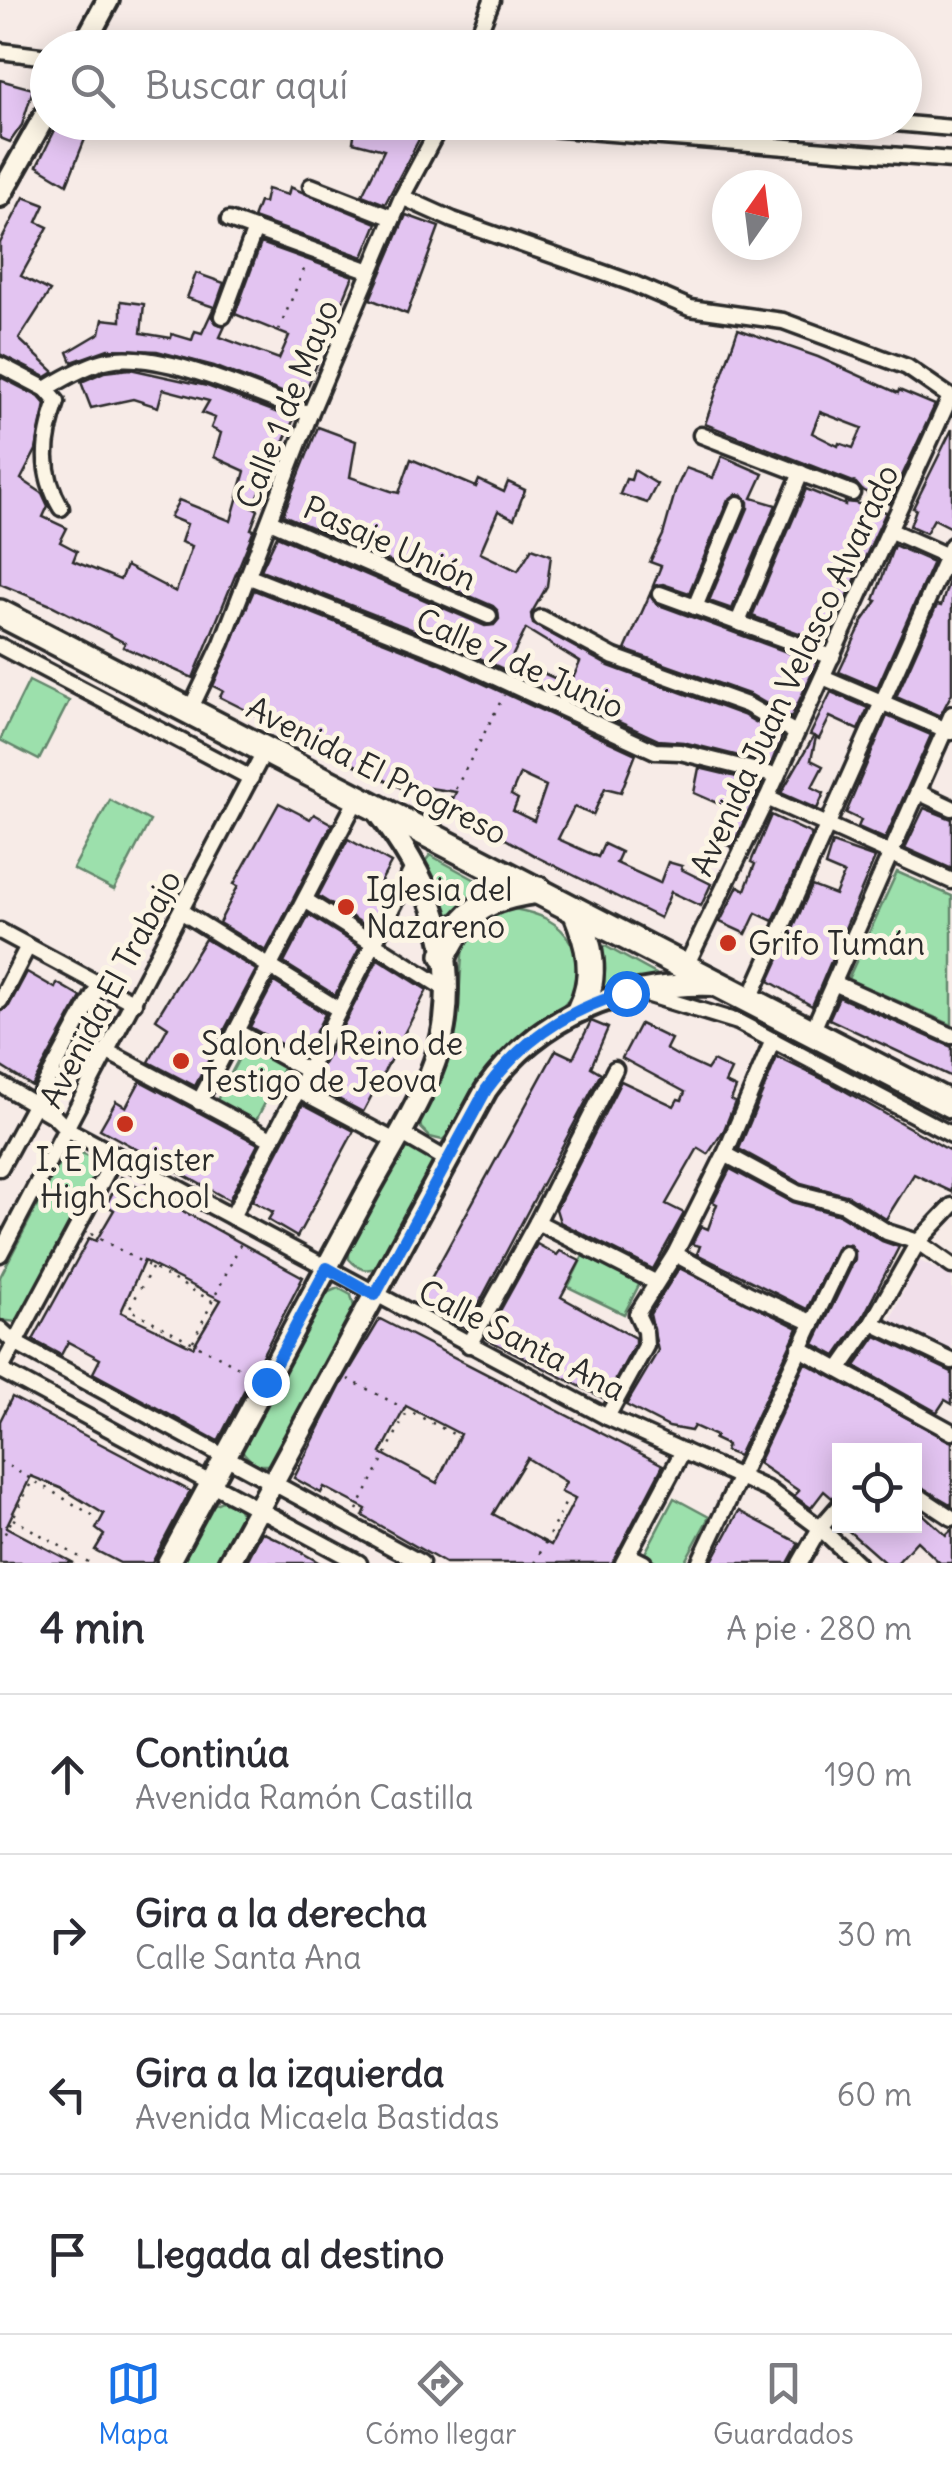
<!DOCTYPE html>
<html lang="es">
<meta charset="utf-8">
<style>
:root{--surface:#fff;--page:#f2f2f3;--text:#2b2b33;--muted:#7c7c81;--line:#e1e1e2;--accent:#1a73e8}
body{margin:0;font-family:Delius,sans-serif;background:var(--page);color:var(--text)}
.controls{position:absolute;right:30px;bottom:30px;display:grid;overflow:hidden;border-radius:0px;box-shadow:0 5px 25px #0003}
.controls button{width:90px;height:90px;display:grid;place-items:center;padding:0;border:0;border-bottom:2px solid var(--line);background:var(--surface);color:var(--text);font:50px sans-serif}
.compass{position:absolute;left:712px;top:170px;width:90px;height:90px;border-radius:50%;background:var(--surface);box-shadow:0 5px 25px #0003;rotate:14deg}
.stop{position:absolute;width:30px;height:30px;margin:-22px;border:8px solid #1a73e8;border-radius:50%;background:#fff}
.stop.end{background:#1a73e8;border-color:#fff;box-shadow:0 2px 10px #0008}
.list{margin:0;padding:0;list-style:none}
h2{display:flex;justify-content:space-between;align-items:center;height:130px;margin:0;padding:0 40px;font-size:42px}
h2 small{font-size:32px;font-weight:400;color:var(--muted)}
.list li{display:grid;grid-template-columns:65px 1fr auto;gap:30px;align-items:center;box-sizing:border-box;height:160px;padding:0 40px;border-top:2px solid var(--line)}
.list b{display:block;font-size:38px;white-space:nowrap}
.list p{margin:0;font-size:32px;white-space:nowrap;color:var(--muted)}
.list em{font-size:32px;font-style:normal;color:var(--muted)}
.icon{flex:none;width:55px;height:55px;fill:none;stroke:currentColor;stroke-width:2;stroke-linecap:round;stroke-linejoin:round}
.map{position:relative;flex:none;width:952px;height:1563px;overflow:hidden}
.search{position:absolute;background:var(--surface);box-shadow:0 5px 25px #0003;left:30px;right:30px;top:30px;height:110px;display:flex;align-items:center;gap:25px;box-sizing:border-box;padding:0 35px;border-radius:55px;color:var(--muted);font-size:38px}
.sheet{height:770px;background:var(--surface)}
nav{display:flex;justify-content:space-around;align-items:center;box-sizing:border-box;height:140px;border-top:2px solid var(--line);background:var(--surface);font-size:28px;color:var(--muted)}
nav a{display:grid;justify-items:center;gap:5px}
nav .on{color:var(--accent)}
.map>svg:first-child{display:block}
.built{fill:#f1dfea}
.green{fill:#9ce0ac;stroke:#64866c;stroke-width:2.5}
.building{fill:#e3c4f1;stroke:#2b2b2b;stroke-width:2.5;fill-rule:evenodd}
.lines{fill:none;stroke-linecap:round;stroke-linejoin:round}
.street-casing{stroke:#2b2b2b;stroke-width:21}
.secondary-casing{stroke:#2b2b2b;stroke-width:28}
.highway-casing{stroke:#2b2b2b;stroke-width:32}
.path{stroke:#2b2b2b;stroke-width:2.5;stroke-dasharray:2.5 8;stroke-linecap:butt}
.street{stroke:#fcf5e5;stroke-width:14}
.secondary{stroke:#fcf5e5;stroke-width:20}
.highway{stroke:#fcf5e5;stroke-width:25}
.route{stroke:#1a73e8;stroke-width:12}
.poi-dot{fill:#c8321e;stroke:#fcf5e5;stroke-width:4}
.labels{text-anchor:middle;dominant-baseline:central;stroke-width:10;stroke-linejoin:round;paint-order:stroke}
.street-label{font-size:32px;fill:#2b2b2b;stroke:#fcf5e5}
.poi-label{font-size:32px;fill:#2b2b2b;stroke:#fcf5e5;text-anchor:start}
</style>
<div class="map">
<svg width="952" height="1563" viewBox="0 0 952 1563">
<rect width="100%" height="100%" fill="#f7ebe7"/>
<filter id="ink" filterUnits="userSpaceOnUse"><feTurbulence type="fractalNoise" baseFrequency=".01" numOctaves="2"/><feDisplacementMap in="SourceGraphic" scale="20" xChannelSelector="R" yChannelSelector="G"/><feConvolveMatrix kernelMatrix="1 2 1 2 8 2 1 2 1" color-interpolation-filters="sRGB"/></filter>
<g filter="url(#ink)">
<path class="built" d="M917 1260 952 1276V1354L888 1326Z"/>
<g class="green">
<path d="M29 681 69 701 39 760 0 740Z"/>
<path d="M110 800 150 821 114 890 73 869Z"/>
<path d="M430 855 483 884 486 892 449 915 423 864Z"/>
<path d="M897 872 952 896V1025L848 979Z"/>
<path d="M514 909C538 913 559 921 571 943 604 1003 523 1029 493 1065 475 1088 466 1125 442 1140L430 1137 421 1128 419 1116 439 1076 457 1025 463 942C473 922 492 911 514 909Z"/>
<path d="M598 946H605L656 974 655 982 602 991 597 988Z"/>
<path d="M247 1043 286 1063 255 1122 216 1102Z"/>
<path d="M407 1148 425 1151 432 1160 431 1176 379 1267C366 1272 359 1270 349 1259V1241L399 1152Z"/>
<path d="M72 1149 94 1158 99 1168 20 1318 16 1322 0 1320V1277L64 1154Z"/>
<path d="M583 1256 640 1283 624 1314 568 1287Z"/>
<path d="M338 1288 351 1295 355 1311 272 1465H255L243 1452 242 1440 322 1295Z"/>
<path d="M674 1498 709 1517 684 1563H660L644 1555Z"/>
<path d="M222 1501 238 1507 243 1519 222 1563H177L208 1507Z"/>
</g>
<g class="building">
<path d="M0 80 33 89 22 125 10 142 0 138Z"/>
<path d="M59 122H102L96 138 87 134 67 184 37 166Z"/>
<path d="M356 122 426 126 385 204 362 195 384 150 353 142Z"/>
<path d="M290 187 377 223 363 257 253 218 259 202 264 203 267 189 288 195Z"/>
<path d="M24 197 45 205 37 222 48 227 21 276 50 291 19 339 54 372 46 377 0 354V243Z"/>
<path d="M406 215 439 227 407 314 370 299Z"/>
<path d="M261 243 353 276 302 400 214 366 157 351 108 349 72 362 68 352 100 333 103 319 121 321V301L144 304 141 333 171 338 172 334 192 340 195 331 202 333 214 307 187 298 196 273 224 283 212 317 216 323 225 326 220 337 279 359 289 336 235 314Z"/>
<path d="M738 329 818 357 898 393 899 390 935 405 889 504 862 490 856 483 705 424ZM820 412 862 428 853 448 839 443 838 446 812 433Z"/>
<path d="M130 369 207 386 294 419 253 507 258 510 251 529 254 530 193 678 123 647 125 643 53 606 0 584V377L39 397 45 404 36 450 21 479 42 493 48 506 43 517 67 528 60 542 77 551 73 561 120 580 126 566 176 592 192 546 181 542 187 524 170 517 179 500 231 521 245 471 214 457 221 433 211 428 215 418 202 413 209 401 163 389 158 407 133 399 91 408 81 382 104 372Z"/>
<path d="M318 427 356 441 350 477 391 491 399 493 411 459 476 487 479 480 504 492 508 482 525 490 514 519 498 511 480 553 518 571 532 548 551 555 547 586 531 614 533 624 609 666 743 715 782 737 771 764 683 742 658 740 451 645 261 570 277 536 485 626 494 625 499 619 498 611 493 606 283 515ZM526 629 580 662 570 685 511 659Z"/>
<path d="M952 429V528L934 519 926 533 910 526 916 509 913 508Z"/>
<path d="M722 456 763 474 752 498 776 505 732 609 709 601 748 508V502L743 495 736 494 728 500 689 593 663 584 653 586 661 566 650 562 663 535 676 489 686 468 713 478Z"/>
<path d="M634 470 657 484 647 503 620 494 626 479 631 480Z"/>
<path d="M806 489 845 505V502L855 503 886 512 826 643 752 616Z"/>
<path d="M894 545 933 562 877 688 839 672 863 621 877 601 874 600Z"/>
<path d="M952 572V693L940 716 896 697 937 605 941 606Z"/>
<path d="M254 590 443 665 636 754 621 792 605 788 593 815 574 807 558 839 598 857 604 844 621 852 616 863 660 883 668 862 682 866 681 869 711 884 701 906 671 892 660 918 539 858 472 820 475 813 452 801 456 792 429 788 428 791 407 784 405 790 220 697 223 691 213 686ZM520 774 546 786 534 821 513 811 518 799 511 795Z"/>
<path d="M650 594 656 604 817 663 791 718 751 695 625 650Z"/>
<path d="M831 692 868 708 858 730 830 717 819 739 816 737 811 760 823 766 812 787 824 793 817 809 781 793 814 736 810 735Z"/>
<path d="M887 716 931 735 885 839 858 827 861 820 846 813Z"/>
<path d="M699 768 762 783 732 847 714 839 726 807 694 793Z"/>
<path d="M279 803 310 819 314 814 332 824 266 951 219 923 238 886 234 884Z"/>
<path d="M924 808 952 819V869L905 848Z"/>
<path d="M771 815 812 834 773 921 756 913 746 934 720 922 738 886 745 890 755 864 751 862Z"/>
<path d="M348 839 391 863 380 883 389 891 370 928 318 896Z"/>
<path d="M832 843 875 858 812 1006 769 981 812 886 835 895 844 874 825 866Z"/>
<path d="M309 915 360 947 335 995 284 963Z"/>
<path d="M205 939 256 970 195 1086 149 1062 168 1027 156 1019Z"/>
<path d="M378 959 427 990 363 1112 312 1085Z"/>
<path d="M27 972 55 988 57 983 81 997 32 1086 0 1066V1012L9 1006Z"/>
<path d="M274 982 325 1014 303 1056 250 1027Z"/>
<path d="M839 997 952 1047V1077L829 1019Z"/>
<path d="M591 1021 608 1028 591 1067 601 1073 466 1328 417 1304 556 1050 573 1058Z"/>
<path d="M640 1024 671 1039 666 1049 685 1060 707 1070 713 1061 731 1070 725 1083 736 1088 731 1100 735 1102 724 1130 708 1154 698 1148 666 1204 684 1213 653 1269 560 1222 556 1209 621 1081 674 1106 678 1099 682 1100 685 1092 622 1058Z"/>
<path d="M777 1057 831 1083 952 1152V1192L914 1174 886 1219 849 1196 801 1183 739 1149Z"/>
<path d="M140 1081 258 1144 229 1200 100 1129 116 1101 126 1107Z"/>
<path d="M303 1104 354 1131 297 1237 268 1220 273 1212 252 1201Z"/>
<path d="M730 1169 792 1202 840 1215 882 1241 899 1247 863 1317 836 1356 814 1344 855 1259V1252L850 1245 843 1244 836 1249 807 1309 697 1254 700 1246 692 1244 701 1226 708 1229 717 1204 713 1202Z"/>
<path d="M121 1177 303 1277 218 1441 93 1373 100 1359 68 1342 61 1355 33 1340 89 1238 96 1241 114 1210 106 1205ZM144 1261 221 1300 193 1347 121 1312Z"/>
<path d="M537 1244 557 1255 560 1251 580 1261 561 1297 635 1338V1344L605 1399 485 1338Z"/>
<path d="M679 1268 798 1328 738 1456 725 1451 727 1445 714 1439 716 1436 694 1426 691 1431 669 1427 626 1405 658 1351 650 1314Z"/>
<path d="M380 1319 663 1465 612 1563H445L363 1516 366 1509 324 1487 321 1493 294 1478 343 1381ZM406 1406 460 1434 437 1483 381 1453ZM527 1458 566 1482 561 1492 575 1499 551 1545 493 1514Z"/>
<path d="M876 1336 952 1372V1404L945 1400 937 1412 855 1366Z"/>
<path d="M805 1363 952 1442V1505L914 1483V1450H840V1489L832 1498 824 1491 811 1508 794 1496 799 1491 758 1463Z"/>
<path d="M12 1397 190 1491 152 1563H120L95 1550 104 1535 96 1529 104 1514 63 1489 31 1476 6 1527 74 1563H0V1421Z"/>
<path d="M914 1506 946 1535 952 1529V1563H940L917 1541 897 1563H885L843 1526H914Z"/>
<path d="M739 1511 799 1543 788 1563H711Z"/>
<path d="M262 1532 285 1543 320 1563H246Z"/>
</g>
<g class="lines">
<g class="street-casing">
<g id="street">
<path d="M473 48 492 0"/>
<path d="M0 51 48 57"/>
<path d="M471 122 952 160"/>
<path d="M884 122 952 128"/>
<path d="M311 186 393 218"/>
<path d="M402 197 453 220 632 283 690 308 783 321 907 367 952 398"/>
<path d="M229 220 370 271"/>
<path d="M223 316 255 229"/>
<path d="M0 365 46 389 57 402C43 441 40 472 61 508"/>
<path d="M46 389C64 378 88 364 109 360 162 350 259 395 310 414"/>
<path d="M701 435 852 493"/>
<path d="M270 521 489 616"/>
<path d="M891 531 952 558"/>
<path d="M247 576 447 655 655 751 680 752 777 776"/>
<path d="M660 594 832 657"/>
<path d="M695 607 738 504"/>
<path d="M541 618 614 657 747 705 796 733"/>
<path d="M738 622 801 473"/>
<path d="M0 646 251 778"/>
<path d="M823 677 951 732"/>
<path d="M190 710 222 643 310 414 402 197 442 122"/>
<path d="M918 792 952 808"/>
<path d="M767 798 952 881"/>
<path d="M305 900 447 990"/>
<path d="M182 912 338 1009"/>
<path d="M0 931 134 1003"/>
<path d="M686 966 767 798 950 397"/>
<path d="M834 983 952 1036"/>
<path d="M643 993 738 1022 952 1135"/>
<path d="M750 999 952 545"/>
<path d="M0 1001 28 946"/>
<path d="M236 1031 306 1070"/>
<path d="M812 1032 952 714"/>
<path d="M108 1052 271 1139"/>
<path d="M0 1084 54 1116 67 1129 607 1417 769 1490 820 1528 857 1563"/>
<path d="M297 1089 395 1141"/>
<path d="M199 1102 358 797"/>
<path d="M399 1132 449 1161"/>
<path d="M725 1154 797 1193 844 1205 887 1232 918 1242 952 1266"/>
<path d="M0 1168 99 985"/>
<path d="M232 1217 415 864"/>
<path d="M537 1222 655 1282"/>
<path d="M0 1254 265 750"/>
<path d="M675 1254 749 1294 811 1322"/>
<path d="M872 1323 952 1361"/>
<path d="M0 1329 15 1343 421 1563"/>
<path d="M469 1345 537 1222 615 1069"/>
<path d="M799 1348 952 1432"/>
<path d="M0 1370 359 1563"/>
<path d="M839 1370 872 1323 918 1242 952 1206"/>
<path d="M0 1371 116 1155"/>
<path d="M607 1417 646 1346 645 1331 637 1314 675 1254 725 1154 773 1040"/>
<path d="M914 1493 952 1518"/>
<path d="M628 1555 644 1563"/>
<path d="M623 1563 683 1451"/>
<path d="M699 1563 845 1254"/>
<path d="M800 1563 820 1528 840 1505"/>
</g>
</g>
<g class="secondary-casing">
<g id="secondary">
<path d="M82 48 108 0"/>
<path d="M0 196 48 110"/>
<path d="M168 1563C233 1442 299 1321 363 1200 391 1147 438 1080 445 1020 455 936 426 874 376 809"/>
<path d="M229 1563 486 1090C540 1014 623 982 715 985"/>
</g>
</g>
<g class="highway-casing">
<g id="highway">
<path d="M0 613 952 1105"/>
<path d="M576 911C589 943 598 975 581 1008"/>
<path d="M444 955C466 908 489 896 539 890"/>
</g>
</g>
<g class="path">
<path d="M279 330 307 262"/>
<path d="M441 817 504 695"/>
<path d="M91 1234 212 1301"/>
<path d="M152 1268 129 1309 250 1373"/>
<path d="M193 1341 242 1241"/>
<path d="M348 1379 457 1436"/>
<path d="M0 1461 94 1516"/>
<path d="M357 1510 408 1410"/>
<path d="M13 1519 90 1563"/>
<path d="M0 1543 31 1483"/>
<path d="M535 1563 568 1498"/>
</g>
<use href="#street" class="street"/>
<use href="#secondary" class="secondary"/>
<use href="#highway" class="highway"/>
</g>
</g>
<g class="lines" filter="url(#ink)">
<path class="route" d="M266 1382 327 1268 375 1295 486 1090C521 1041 567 1009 626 993"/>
</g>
<g class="poi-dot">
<circle cx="346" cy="907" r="10"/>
<circle cx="728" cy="943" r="10"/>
<circle cx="181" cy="1061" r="10"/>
<circle cx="125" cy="1124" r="10"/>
</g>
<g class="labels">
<g class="street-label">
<text transform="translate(287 404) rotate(-68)">Calle 1 de Mayo</text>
<text transform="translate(390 543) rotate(24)">Pasaje Unión</text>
<text transform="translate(520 663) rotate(24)">Calle 7 de Junio</text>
<text transform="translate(794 670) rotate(-65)">Avenida Juan Velasco Alvarado</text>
<text transform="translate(377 770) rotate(27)">Avenida El Progreso</text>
<text transform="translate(110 989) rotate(-62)">Avenida El Trabajo</text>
<text transform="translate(522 1340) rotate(27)">Calle Santa Ana</text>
</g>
<g class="poi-label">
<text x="366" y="889">Iglesia del<tspan x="366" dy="37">Nazareno</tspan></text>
<text x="748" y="943">Grifo Tumán</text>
<text x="201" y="1043">Salon del Reino de<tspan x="201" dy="37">Testigo de Jeova</tspan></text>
<text x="125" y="1159" text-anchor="middle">I. E Magister<tspan x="125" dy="37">High School</tspan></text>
</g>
</g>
</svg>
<div class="controls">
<button><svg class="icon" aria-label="locate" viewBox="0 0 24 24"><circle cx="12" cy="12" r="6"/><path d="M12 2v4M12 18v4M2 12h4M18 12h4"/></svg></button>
</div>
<svg class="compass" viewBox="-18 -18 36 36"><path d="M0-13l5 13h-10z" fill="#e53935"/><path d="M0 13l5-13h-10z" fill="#7c7c81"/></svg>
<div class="stop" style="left:626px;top:993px"></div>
<div class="stop end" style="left:266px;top:1382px"></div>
<div class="search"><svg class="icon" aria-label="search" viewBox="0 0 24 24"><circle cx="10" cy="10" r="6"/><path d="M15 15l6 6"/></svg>Buscar aquí</div>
</div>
<section class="sheet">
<h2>4 min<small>A pie · 280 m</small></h2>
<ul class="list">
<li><svg class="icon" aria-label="ahead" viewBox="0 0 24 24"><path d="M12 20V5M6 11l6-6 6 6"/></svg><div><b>Continúa</b><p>Avenida Ramón Castilla</p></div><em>190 m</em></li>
<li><svg class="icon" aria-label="right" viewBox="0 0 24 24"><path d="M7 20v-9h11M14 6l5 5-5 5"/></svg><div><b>Gira a la derecha</b><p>Calle Santa Ana</p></div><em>30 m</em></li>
<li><svg class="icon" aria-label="left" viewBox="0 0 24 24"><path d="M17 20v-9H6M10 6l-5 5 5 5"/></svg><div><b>Gira a la izquierda</b><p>Avenida Micaela Bastidas</p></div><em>60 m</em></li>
<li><svg class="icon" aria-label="arrive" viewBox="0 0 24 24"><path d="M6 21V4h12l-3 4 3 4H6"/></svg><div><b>Llegada al destino</b></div></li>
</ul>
</section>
<nav>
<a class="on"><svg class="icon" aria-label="map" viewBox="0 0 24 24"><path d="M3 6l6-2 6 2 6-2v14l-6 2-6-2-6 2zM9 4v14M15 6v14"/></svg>Mapa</a>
<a><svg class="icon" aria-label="directions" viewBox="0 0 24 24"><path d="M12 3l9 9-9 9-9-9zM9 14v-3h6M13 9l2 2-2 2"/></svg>Cómo llegar</a>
<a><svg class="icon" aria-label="saved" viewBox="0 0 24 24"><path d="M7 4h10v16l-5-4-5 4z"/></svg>Guardados</a>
</nav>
